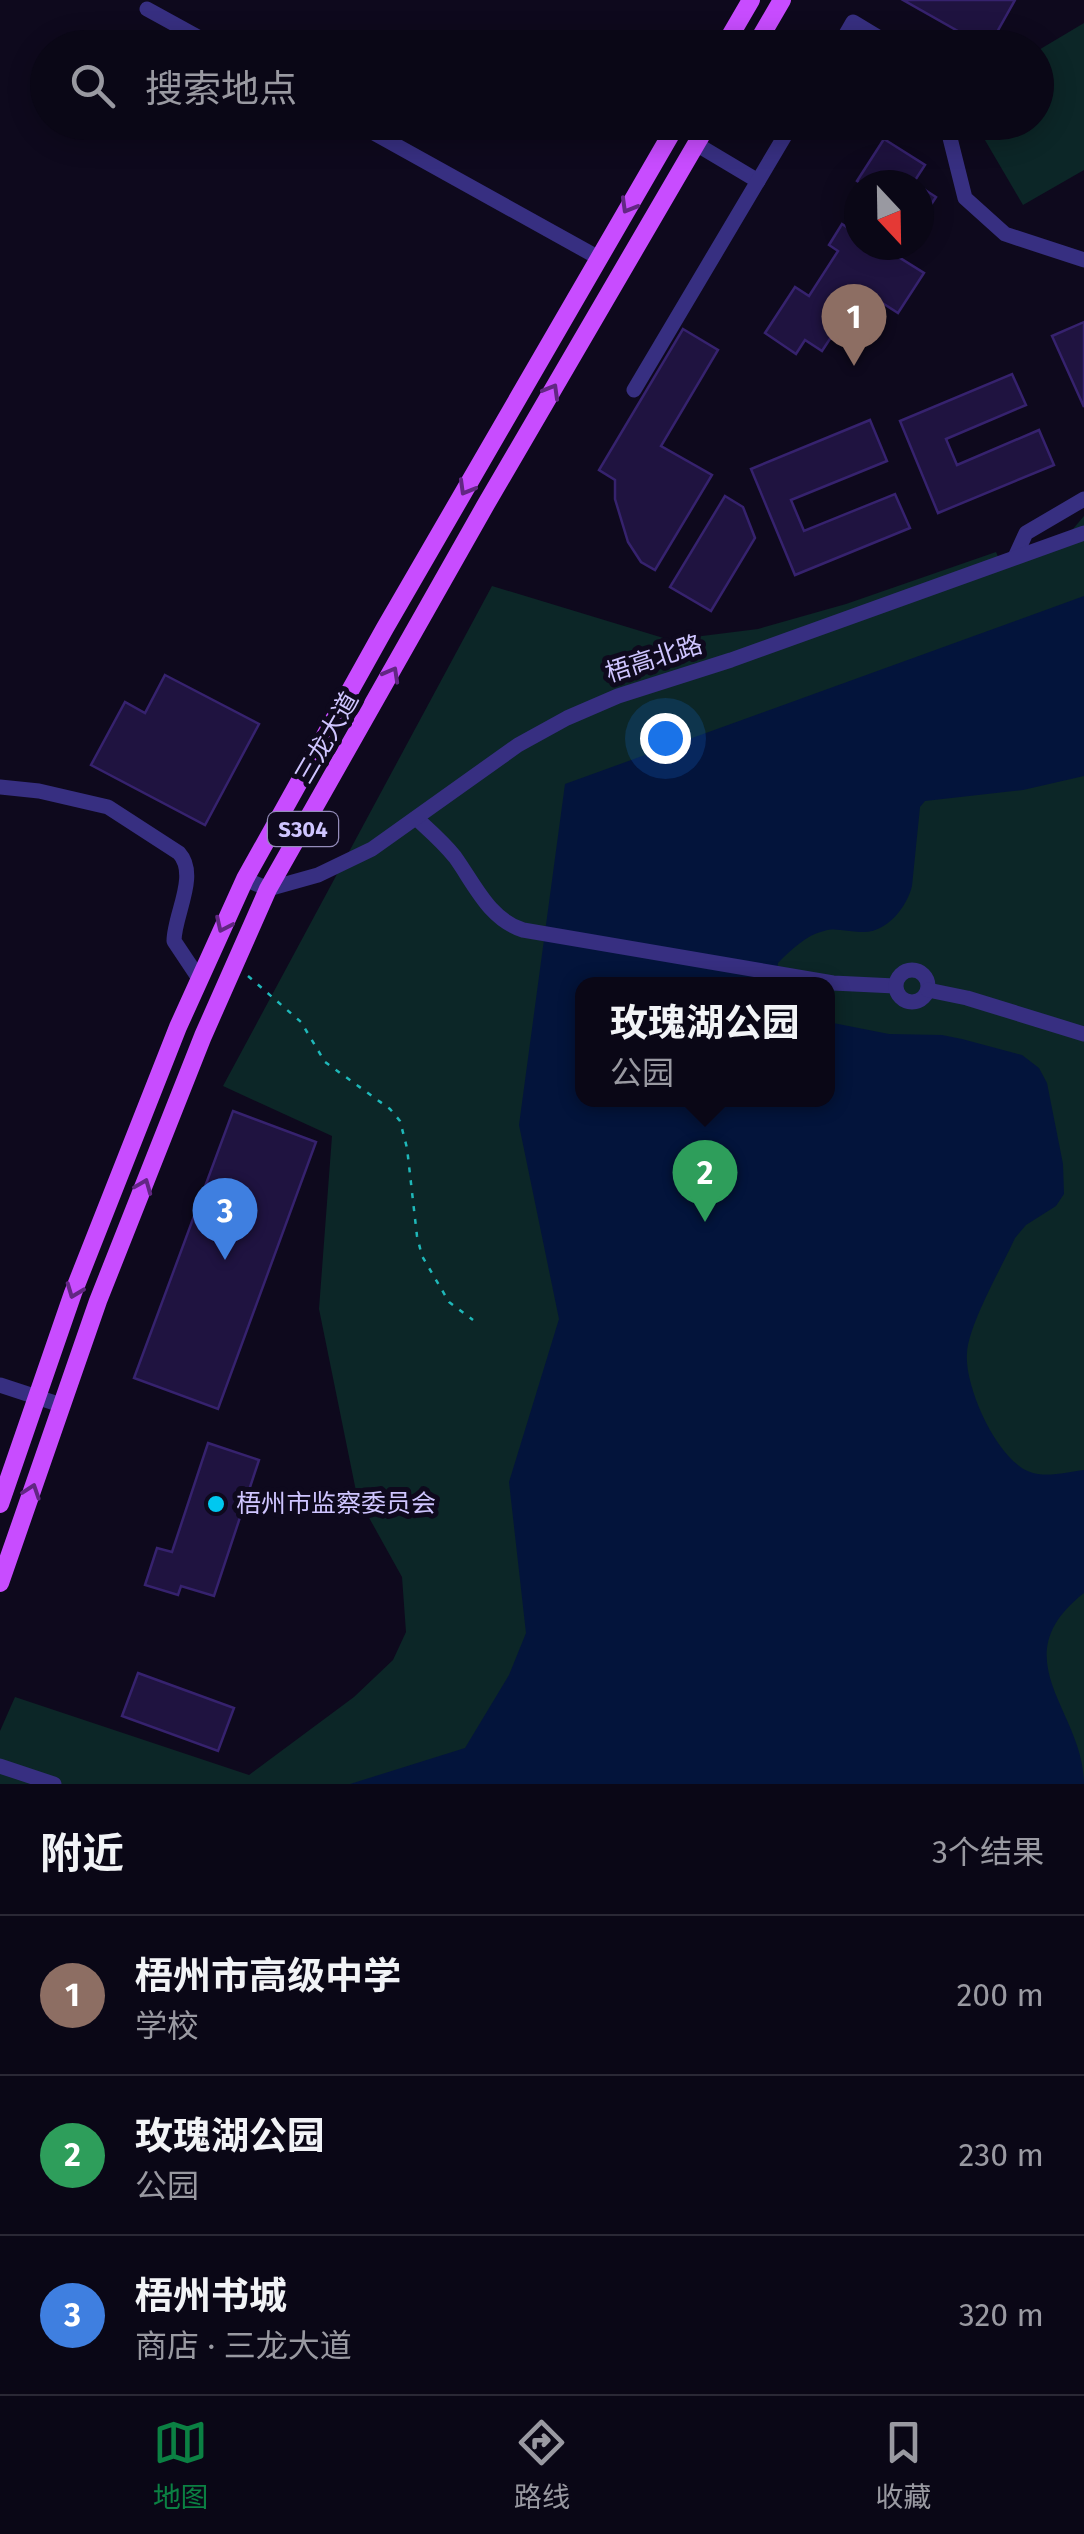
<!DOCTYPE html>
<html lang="zh">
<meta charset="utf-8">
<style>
:root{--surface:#0a0716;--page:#181523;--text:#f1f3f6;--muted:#9999a1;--line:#2a2835;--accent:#0b8043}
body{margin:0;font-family:"Fira Sans","Noto Sans SC",sans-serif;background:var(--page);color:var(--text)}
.compass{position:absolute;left:844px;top:170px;width:90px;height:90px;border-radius:50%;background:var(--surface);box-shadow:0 5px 25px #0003;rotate:158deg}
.you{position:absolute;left:665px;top:738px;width:35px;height:35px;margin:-25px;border:8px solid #fff;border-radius:50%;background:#1a73e8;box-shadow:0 0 0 15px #1a73e833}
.badge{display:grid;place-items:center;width:65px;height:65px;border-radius:50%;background:var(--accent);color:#fff;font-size:32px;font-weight:700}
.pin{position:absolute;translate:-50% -82px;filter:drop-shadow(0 2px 5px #0008)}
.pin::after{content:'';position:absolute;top:52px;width:35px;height:30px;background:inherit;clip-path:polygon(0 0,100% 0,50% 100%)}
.popup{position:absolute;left:575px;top:977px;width:260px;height:130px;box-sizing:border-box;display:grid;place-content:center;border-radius:20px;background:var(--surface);filter:drop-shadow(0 2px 8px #0005);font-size:32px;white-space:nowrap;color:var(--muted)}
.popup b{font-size:38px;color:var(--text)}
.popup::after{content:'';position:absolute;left:50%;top:100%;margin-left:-20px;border:20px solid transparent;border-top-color:var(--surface)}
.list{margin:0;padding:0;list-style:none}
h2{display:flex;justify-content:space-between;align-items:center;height:130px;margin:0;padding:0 40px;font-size:42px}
h2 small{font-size:32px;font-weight:400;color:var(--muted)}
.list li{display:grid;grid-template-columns:65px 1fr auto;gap:30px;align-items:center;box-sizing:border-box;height:160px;padding:0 40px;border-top:2px solid var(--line)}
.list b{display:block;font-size:38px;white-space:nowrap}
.list p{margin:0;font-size:32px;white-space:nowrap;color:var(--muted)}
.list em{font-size:32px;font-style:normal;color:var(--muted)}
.icon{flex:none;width:55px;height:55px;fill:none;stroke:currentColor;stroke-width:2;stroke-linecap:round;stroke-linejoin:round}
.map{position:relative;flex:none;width:1084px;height:1784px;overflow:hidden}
.search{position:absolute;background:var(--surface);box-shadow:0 5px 25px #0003;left:30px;right:30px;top:30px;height:110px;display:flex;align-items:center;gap:25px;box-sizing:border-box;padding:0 35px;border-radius:55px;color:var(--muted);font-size:38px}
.sheet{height:610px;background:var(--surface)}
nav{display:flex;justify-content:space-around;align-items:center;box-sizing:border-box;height:140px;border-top:2px solid var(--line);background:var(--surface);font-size:28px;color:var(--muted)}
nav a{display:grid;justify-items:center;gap:5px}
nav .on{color:var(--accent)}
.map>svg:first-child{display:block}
.green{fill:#0c2627;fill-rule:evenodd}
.water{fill:#03143b}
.building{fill:#1f1340;stroke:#36226e;stroke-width:2.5}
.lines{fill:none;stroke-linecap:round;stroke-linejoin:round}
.path{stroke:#1fb8b9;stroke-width:2.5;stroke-dasharray:5 8;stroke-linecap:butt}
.minor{stroke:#372f81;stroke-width:15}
.major{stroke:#c84cff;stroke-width:18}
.oneway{stroke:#622783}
.poi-dot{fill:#00c8f0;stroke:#0e091d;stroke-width:4}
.labels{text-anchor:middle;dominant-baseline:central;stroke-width:10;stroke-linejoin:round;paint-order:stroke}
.shield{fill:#0e091d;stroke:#958dbb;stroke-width:2.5}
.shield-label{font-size:22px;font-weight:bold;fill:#cfc5ff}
.street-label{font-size:25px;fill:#cfc5ff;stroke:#0e091d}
.poi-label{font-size:25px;fill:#cfc5ff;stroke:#0e091d;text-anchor:start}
</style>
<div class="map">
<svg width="1084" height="1784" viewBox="0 0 1084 1784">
<rect width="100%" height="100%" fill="#0e091d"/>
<g class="green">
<path d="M1084 23V170L1023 205 975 123 1036 122 1037 51Z"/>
<path d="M1084 516V1784H0V1731L15 1697 249 1775 354 1697 393 1660 406 1632 402 1577 357 1496 319 1309 332 1136 223 1086 492 586 670 640 758 629 846 604 996 552 1003 568 1057 548ZM582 984H828V1100H582Z"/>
</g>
<path class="water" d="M1084 596V776L1023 790 925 801 920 807 912 886C907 907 887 932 864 932 850 933 837 927 824 931 806 935 791 950 778 963L775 984H582V1100H828V1022L889 1034 942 1035 962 1039 1022 1055 1039 1068 1047 1083 1063 1164 1064 1194 1056 1206 1026 1225 1015 1238C1002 1267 969 1323 967 1353 964 1386 997 1460 1030 1472 1046 1478 1068 1472 1084 1470V1593C1000 1659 1084 1710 1084 1784H350L465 1748 509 1675 526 1633 509 1482 559 1319 519 1125 565 784Z"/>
<g class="building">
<path d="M903 0H1015L988 48Z"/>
<path d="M884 139 925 165 912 185H863L857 181Z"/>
<path d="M919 186 936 197 919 223Z"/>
<path d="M842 224 859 235V245H904L897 256 924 273 898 313 862 290 822 351 805 340 796 354 765 333 795 287 809 296 838 251 829 245Z"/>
<path d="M1084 322V407L1052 336Z"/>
<path d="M683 329 718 350 661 446 712 475 655 570 641 562 628 542 615 499V480L599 470Z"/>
<path d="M1012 374 1026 405 946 439 957 465 1039 430 1054 465 938 513 900 421Z"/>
<path d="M870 420 887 461 791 500 804 531 895 494 910 528 795 575 751 469Z"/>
<path d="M725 496 743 507 755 538 711 611 670 587Z"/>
<path d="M165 675 259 724 205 825 91 765 125 702 145 713Z"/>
<path d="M233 1111 316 1142 218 1409 134 1378Z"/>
<path d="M208 1443 259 1460 214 1596 181 1586 178 1595 145 1585 157 1548 172 1552Z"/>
<path d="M138 1673 234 1708 218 1751 122 1716Z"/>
</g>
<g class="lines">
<path class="path" d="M248 976 301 1022 325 1062 390 1109 400 1121 407 1148 417 1236 422 1256 449 1302 473 1320"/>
<g class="minor">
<path d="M147 9 218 48"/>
<path d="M838 48 853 22 896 48"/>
<path d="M354 122 599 258"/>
<path d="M946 122 965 198 1005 234 1084 260"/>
<path d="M696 144 758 181"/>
<path d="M634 390 793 122"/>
<path d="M1015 557 1026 533 1084 499"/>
<path d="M0 787 39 791 108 807 179 853C199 875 174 915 174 941L200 980"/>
<path d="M416 818C430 831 443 842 455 857 475 885 489 919 523 930L833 983 895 986"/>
<path d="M245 879 268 889 318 875 372 849 518 745 567 718 618 696 731 660 1084 533"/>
<circle cx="912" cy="986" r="16"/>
<path d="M928 990 967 998 1084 1034"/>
<path d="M0 1385 61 1405"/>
<path d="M0 1766 54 1784"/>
</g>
<g class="major">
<path d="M723 48 751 0"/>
<path d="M754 48 782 0"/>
<path d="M0 1504 73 1293 178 1027 245 879 385 628 678 122"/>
<path d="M0 1583 98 1301 203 1036 268 889 485 506 709 122"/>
</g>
</g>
<defs><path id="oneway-chevron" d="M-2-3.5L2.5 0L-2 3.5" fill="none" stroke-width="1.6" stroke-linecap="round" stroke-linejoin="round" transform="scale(2.5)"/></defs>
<g class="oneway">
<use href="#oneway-chevron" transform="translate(628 206) rotate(120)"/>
<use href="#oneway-chevron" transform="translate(552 391) rotate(-60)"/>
<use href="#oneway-chevron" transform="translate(466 488) rotate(120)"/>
<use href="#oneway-chevron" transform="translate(392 674) rotate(-61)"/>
<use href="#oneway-chevron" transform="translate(223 925) rotate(115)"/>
<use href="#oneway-chevron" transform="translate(144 1186) rotate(-68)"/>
<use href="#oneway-chevron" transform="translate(74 1291) rotate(111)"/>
<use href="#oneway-chevron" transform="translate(32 1491) rotate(-71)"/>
</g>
<circle class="poi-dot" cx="216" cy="1504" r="10"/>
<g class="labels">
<rect class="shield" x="268" y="812" width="70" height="34" rx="8"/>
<g class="shield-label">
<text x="303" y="829">S304</text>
</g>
<g class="street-label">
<text transform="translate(654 659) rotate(-18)">梧高北路</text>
<text transform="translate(327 738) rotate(-60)">三龙大道</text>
</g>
<g class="poi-label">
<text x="236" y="1504">梧州市监察委员会</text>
</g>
</g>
</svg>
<svg class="compass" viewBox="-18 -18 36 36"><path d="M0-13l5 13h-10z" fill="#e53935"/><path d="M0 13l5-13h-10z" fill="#9999a1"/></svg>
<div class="you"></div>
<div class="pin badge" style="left:854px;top:366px;background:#8d6e63">1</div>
<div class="pin badge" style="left:705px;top:1222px;background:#2e9e5b">2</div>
<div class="popup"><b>玫瑰湖公园</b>公园</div>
<div class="pin badge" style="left:225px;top:1260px;background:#3f7fe0">3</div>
<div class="search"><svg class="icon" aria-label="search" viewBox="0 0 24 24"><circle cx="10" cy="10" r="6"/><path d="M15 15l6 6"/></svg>搜索地点</div>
</div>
<section class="sheet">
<h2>附近<small>3个结果</small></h2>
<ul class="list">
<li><span class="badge" style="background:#8d6e63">1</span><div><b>梧州市高级中学</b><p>学校</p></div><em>200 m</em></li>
<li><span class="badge" style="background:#2e9e5b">2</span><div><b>玫瑰湖公园</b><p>公园</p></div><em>230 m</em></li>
<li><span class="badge" style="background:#3f7fe0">3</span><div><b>梧州书城</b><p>商店 · 三龙大道</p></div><em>320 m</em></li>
</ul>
</section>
<nav>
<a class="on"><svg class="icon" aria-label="map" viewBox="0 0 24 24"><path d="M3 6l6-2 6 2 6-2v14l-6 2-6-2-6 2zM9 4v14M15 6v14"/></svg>地图</a>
<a><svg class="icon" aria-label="directions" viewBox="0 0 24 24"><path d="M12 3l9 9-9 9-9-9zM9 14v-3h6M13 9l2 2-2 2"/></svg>路线</a>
<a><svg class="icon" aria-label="saved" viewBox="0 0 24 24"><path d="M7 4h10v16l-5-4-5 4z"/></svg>收藏</a>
</nav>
